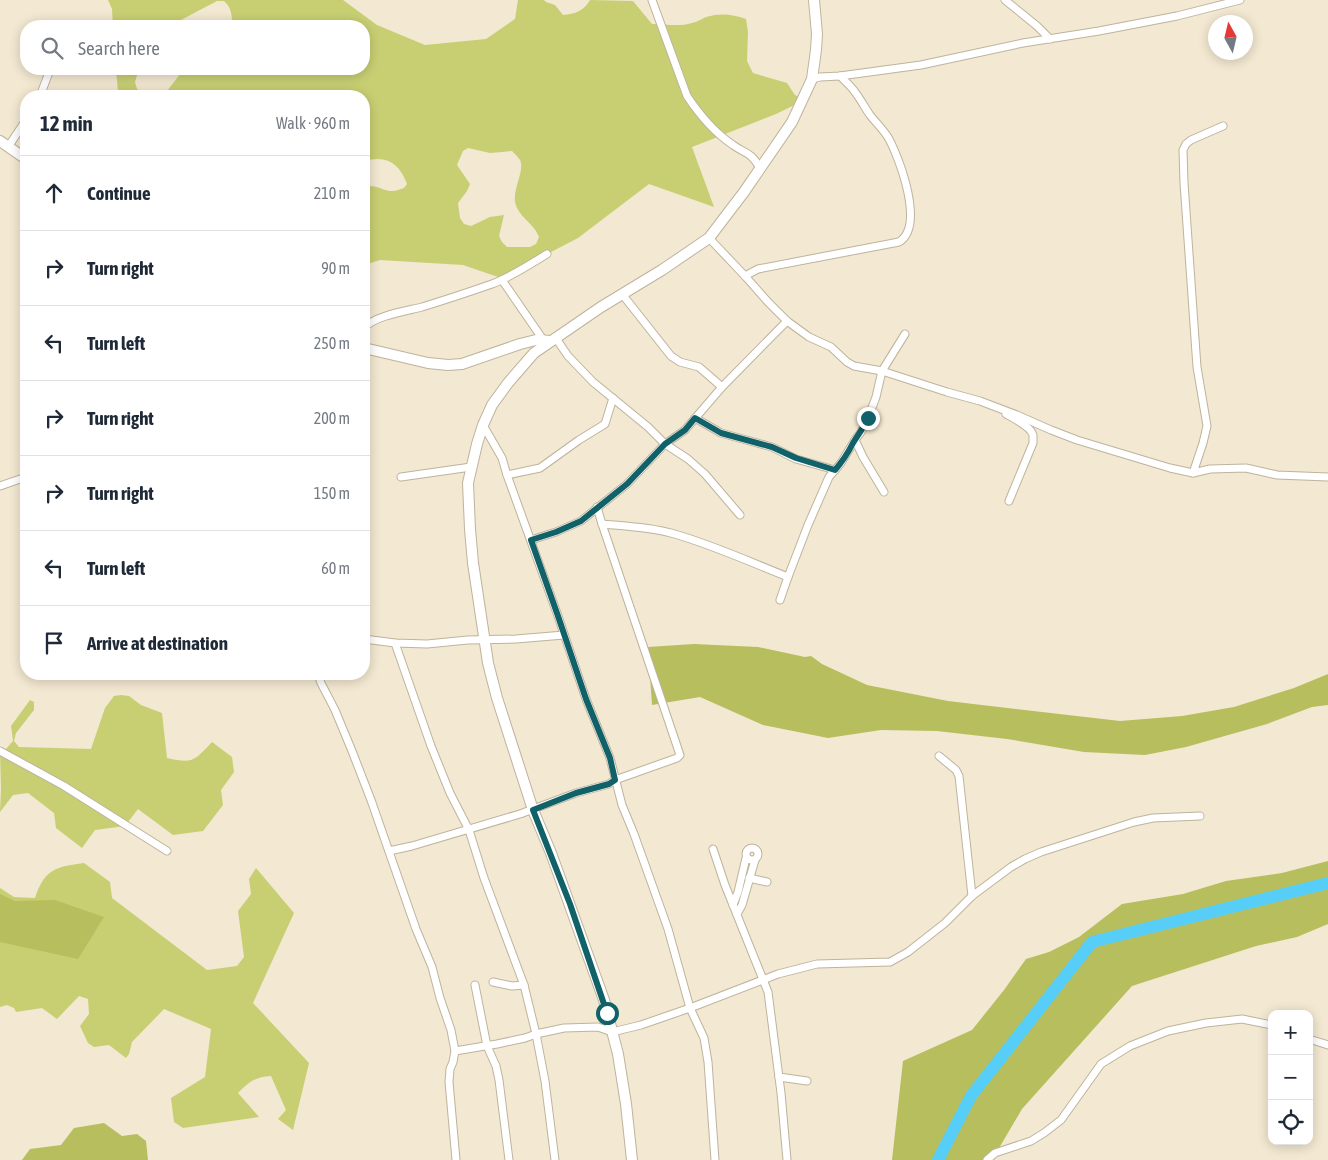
<!DOCTYPE html>
<meta charset="utf-8">
<style>
:root{--surface:#fff;--page:#f2f2f3;--text:#1f2937;--muted:#747a83;--line:#e0e1e3}
body{margin:0;font-family:"Asap Condensed",sans-serif;background:var(--page);color:var(--text)}
.controls{position:absolute;right:15px;bottom:15px;display:grid;overflow:hidden;border-radius:10px;box-shadow:0 2px 12px #0003}
.controls button{width:45px;height:45px;display:grid;place-items:center;padding:0;border:0;border-bottom:1px solid var(--line);background:var(--surface);color:var(--text);font:25px sans-serif}
.compass{position:absolute;left:1208px;top:15px;width:45px;height:45px;border-radius:50%;background:var(--surface);box-shadow:0 2px 12px #0003;rotate:352deg}
.stop{position:absolute;width:15px;height:15px;margin:-11px;border:4px solid #116169;border-radius:50%;background:#fff}
.stop.end{background:#116169;border-color:#fff;box-shadow:0 1px 5px #0008}
.list{margin:0;padding:0;list-style:none}
h2{display:flex;justify-content:space-between;align-items:center;height:65px;margin:0;padding:0 20px;font-size:21px}
h2 small{font-size:16px;font-weight:400;color:var(--muted)}
.list li{display:grid;grid-template-columns:32px 1fr auto;gap:15px;align-items:center;box-sizing:border-box;height:75px;padding:0 20px;border-top:1px solid var(--line)}
.list b{display:block;font-size:19px;white-space:nowrap}
.list em{font-size:16px;font-style:normal;color:var(--muted)}
.icon{flex:none;width:28px;height:28px;fill:none;stroke:currentColor;stroke-width:2;stroke-linecap:round;stroke-linejoin:round}
.map{position:relative;flex:none;width:1328px;height:1160px;overflow:hidden}
.search{position:absolute;background:var(--surface);box-shadow:0 2px 12px #0003;left:20px;top:20px;width:350px;height:55px;display:flex;align-items:center;gap:12px;box-sizing:border-box;padding:0 18px;border-radius:20px;color:var(--muted);font-size:19px}
.panel{position:absolute;background:var(--surface);box-shadow:0 2px 12px #0003;left:20px;top:90px;width:350px;height:590px;border-radius:20px}
.map>svg:first-child{display:block}
.green{fill:#c8cf73;fill-rule:evenodd}
.forest{fill:#b7be5e}
.lines{fill:none;stroke-linecap:round;stroke-linejoin:round}
.river{stroke:#56cef7;stroke-width:12}
.street-casing{stroke:#beb39d;stroke-width:9}
.secondary-casing{stroke:#beb39d;stroke-width:12}
.street{stroke:#fff;stroke-width:7}
.secondary{stroke:#fff;stroke-width:10}
.route{stroke:#116169;stroke-width:6}
</style>
<div class="map">
<svg width="1328" height="1160" viewBox="0 0 1328 1160">
<rect width="100%" height="100%" fill="#f3e8d1"/>
<g class="green">
<path d="M108 0H343L377 25 425 45 486 39 515 19 518 0H544L546 2 555 5 563 15C575 14 584 11 590 0L633 1 652 24C665 24 679 27 692 23 697 22 701 19 706 17 720 13 732 14 746 19L748 32 747 61 753 73 787 83 795 95 805 100 776 114 692 147 714 207 649 184 578 238 501 278 463 265 380 260 364 265V187C374 183 383 191 392 191 396 191 400 189 404 188L407 184C399 162 386 155 364 161V96H155L164 95 184 69H364V26H232C232 16 232 8 224 1H217L179 21 157 22 151 24V26H113L112 9ZM468 148 490 153 512 151C515 154 518 157 520 160 525 170 513 188 515 202 518 217 534 223 539 237L536 244 530 247H507L502 242 499 236 504 215 490 217 471 226 464 224 460 218 458 203 467 191 470 184 457 165 463 151Z"/>
<path d="M116 69H139L135 82 137 89 148 96H140L118 92Z"/>
<path d="M121 695 129 696 141 705 162 713 167 758C193 764 194 761 212 742L232 757 234 772 221 790 223 805 203 831 173 835 138 809 125 826 95 830 82 848 56 828 54 813 28 793 13 795 0 812 1 789 0 750 6 749 13 741 11 726 30 700 34 702V710L16 733 14 741 19 747 91 749 105 708 114 696Z"/>
<path d="M84 863 110 882 112 898 207 970 237 966 244 957 238 911 251 894 249 879 256 868 294 913 253 1003 309 1063 293 1130 278 1119 286 1110 271 1076C255 1077 249 1082 238 1093L259 1117 183 1128 174 1122 171 1098 205 1077 211 1029 164 1009 132 1042 129 1054 126 1058 109 1045 94 1047 88 1043 80 1026 89 1014 88 999 79 996 57 1019 42 1008 16 1012 14 1008 7 1005 0 1007V888L14 897 35 898C45 869 55 867 84 863Z"/>
</g>
<g class="forest">
<path d="M694 644 758 647 805 657 811 656 822 664 867 685 948 701 1120 721 1182 716 1234 707 1294 688 1328 674V705L1312 707 1267 724 1186 747 1145 755 1084 752 1007 739 937 731 881 730 828 738 763 725 700 697 652 705 648 647Z"/>
<path d="M1328 861V924L1297 937 1256 946 1132 986 1022 1109 992 1160H892L903 1061 972 1030 1004 990 1026 959 1049 952 1079 937 1122 904 1183 894 1226 881 1282 873Z"/>
<path d="M0 894 15 901 55 900 104 917 78 959 0 942Z"/>
<path d="M104 1123 122 1136 137 1134 146 1141 148 1160H22L30 1149 61 1145 74 1128Z"/>
</g>
<g class="lines">
<path class="river" d="M938 1160 971 1096 1092 942 1328 883"/>
<g class="street-casing">
<g id="street">
<path d="M652 0 687 96C699 114 715 133 733 145 747 155 750 151 760 168"/>
<path d="M1005 0 1037 26 1050 39"/>
<path d="M812 79 820 77 840 76 921 65 1023 43 1099 31 1177 16 1240 0"/>
<path d="M40 96 48 75"/>
<path d="M8 147 26 120"/>
<path d="M709 238 745 276 768 302 787 321 809 337 831 347 847 362 854 366 882 371 947 392 980 401 1017 415 1051 430 1077 440 1170 468 1193 473 1210 469 1246 468 1277 475 1328 477"/>
<path d="M745 276 758 269 899 242C925 226 900 160 889 139 884 130 876 123 870 115 865 108 861 100 855 92 851 86 845 81 840 76"/>
<path d="M502 280 544 341"/>
<path d="M622 294 671 356 680 362 699 367 722 387"/>
<path d="M364 328C374 316 406 311 422 307 445 300 469 292 492 284 511 277 529 265 547 254"/>
<path d="M555 337 568 356 593 382 648 427 665 444 688 459 705 474 740 515"/>
<path d="M1006 414C1013 418 1031 427 1033 435 1033 437 1033 441 1033 443L1009 501"/>
<path d="M695 418 721 433 772 447 796 459 835 470"/>
<path d="M483 425 502 458 507 475 558 616 586 699 610 758 622 805 634 834 668 929 690 1008 704 1038 708 1062 715 1160"/>
<path d="M855 440 863 457 884 492"/>
<path d="M1193 473 1203 443 1207 426 1197 367 1184 183 1183 150 1186 144 1191 140 1223 126"/>
<path d="M507 475 540 468 579 440 605 424 613 398"/>
<path d="M401 477 471 467"/>
<path d="M0 486 26 477"/>
<path d="M602 524C625 526 649 527 671 533 711 544 750 562 788 577"/>
<path d="M531 540 556 532 581 521 627 484 665 444 685 430 722 387 787 321"/>
<path d="M780 600 788 577 808 525 829 477 841 463 855 440 861 432 868 418 876 397 882 371 905 334"/>
<path d="M364 639 395 643 427 644 468 640 516 639 564 635"/>
<path d="M395 643 431 746 450 793 469 830 484 878 524 985 536 1034 545 1081 555 1160"/>
<path d="M318 674 321 683 335 710 352 751 371 800 416 929 432 967 440 998 451 1030 455 1051 497 1044 525 1038 536 1034 564 1028 598 1027 612 1032 641 1025 690 1008 778 974 817 964 890 962 908 952 945 923 972 896 1011 867 1025 859 1041 852 1134 822 1153 818 1200 816"/>
<path d="M0 751 64 786 167 851"/>
<path d="M939 756 956 770 959 776 972 896"/>
<circle cx="752" cy="854" r="6"/>
<path d="M713 849 725 885 768 992 781 1093 787 1160"/>
<path d="M389 851 412 846 520 814 576 793 609 784 615 780 677 758 680 755 602 524 597 507"/>
<path d="M749 878 767 882"/>
<path d="M733 905 738 892 746 858"/>
<path d="M737 914 742 905 755 860"/>
<path d="M493 982 512 986 524 985"/>
<path d="M475 985 487 1046 496 1066 499 1080 509 1160"/>
<path d="M1309 1039 1328 1045"/>
<path d="M455 1051 453 1062 450 1069 449 1082 456 1160"/>
<path d="M779 1077 807 1081"/>
<path d="M987 1160 995 1153 1031 1141 1044 1133 1061 1120 1101 1064 1130 1046 1168 1031 1206 1023 1242 1019 1272 1025"/>
</g>
</g>
<g class="secondary-casing">
<g id="secondary">
<path d="M0 141 26 159"/>
<path d="M364 348 428 363 448 365 462 364 520 344 536 340 551 341"/>
<path d="M632 1160 626 1104 618 1054 604 1000 551 853 533 810 497 698 488 663 473 563 470 529 468 483 477 444 483 425 492 405 508 383 534 353 601 307 662 270 709 238 744 192 792 122 812 79 816 50 817 34 814 0"/>
</g>
</g>
<use href="#street" class="street"/>
<use href="#secondary" class="secondary"/>
</g>
<g class="lines">
<path class="route" d="M607 1013 570 904 533 810 576 793 609 784 615 780 610 758 586 699 558 616 531 540 556 532 581 521 627 484 665 444 685 430 695 418 721 433 772 447 796 458 835 470C842 462 848 453 853 443 858 435 864 427 868 418"/>
</g>
</svg>
<div class="controls">
<button>+</button>
<button>−</button>
<button><svg class="icon" aria-label="locate" viewBox="0 0 24 24"><circle cx="12" cy="12" r="6"/><path d="M12 2v4M12 18v4M2 12h4M18 12h4"/></svg></button>
</div>
<svg class="compass" viewBox="-18 -18 36 36"><path d="M0-13l5 13h-10z" fill="#e53935"/><path d="M0 13l5-13h-10z" fill="#747a83"/></svg>
<div class="stop" style="left:607px;top:1013px"></div>
<div class="stop end" style="left:868px;top:418px"></div>
<div class="search"><svg class="icon" aria-label="search" viewBox="0 0 24 24"><circle cx="10" cy="10" r="6"/><path d="M15 15l6 6"/></svg>Search here</div>
<section class="panel">
<h2>12 min<small>Walk · 960 m</small></h2>
<ul class="list">
<li><svg class="icon" aria-label="ahead" viewBox="0 0 24 24"><path d="M12 20V5M6 11l6-6 6 6"/></svg><div><b>Continue</b></div><em>210 m</em></li>
<li><svg class="icon" aria-label="right" viewBox="0 0 24 24"><path d="M7 20v-9h11M14 6l5 5-5 5"/></svg><div><b>Turn right</b></div><em>90 m</em></li>
<li><svg class="icon" aria-label="left" viewBox="0 0 24 24"><path d="M17 20v-9H6M10 6l-5 5 5 5"/></svg><div><b>Turn left</b></div><em>250 m</em></li>
<li><svg class="icon" aria-label="right" viewBox="0 0 24 24"><path d="M7 20v-9h11M14 6l5 5-5 5"/></svg><div><b>Turn right</b></div><em>200 m</em></li>
<li><svg class="icon" aria-label="right" viewBox="0 0 24 24"><path d="M7 20v-9h11M14 6l5 5-5 5"/></svg><div><b>Turn right</b></div><em>150 m</em></li>
<li><svg class="icon" aria-label="left" viewBox="0 0 24 24"><path d="M17 20v-9H6M10 6l-5 5 5 5"/></svg><div><b>Turn left</b></div><em>60 m</em></li>
<li><svg class="icon" aria-label="arrive" viewBox="0 0 24 24"><path d="M6 21V4h12l-3 4 3 4H6"/></svg><div><b>Arrive at destination</b></div></li>
</ul>
</section>
</div>
